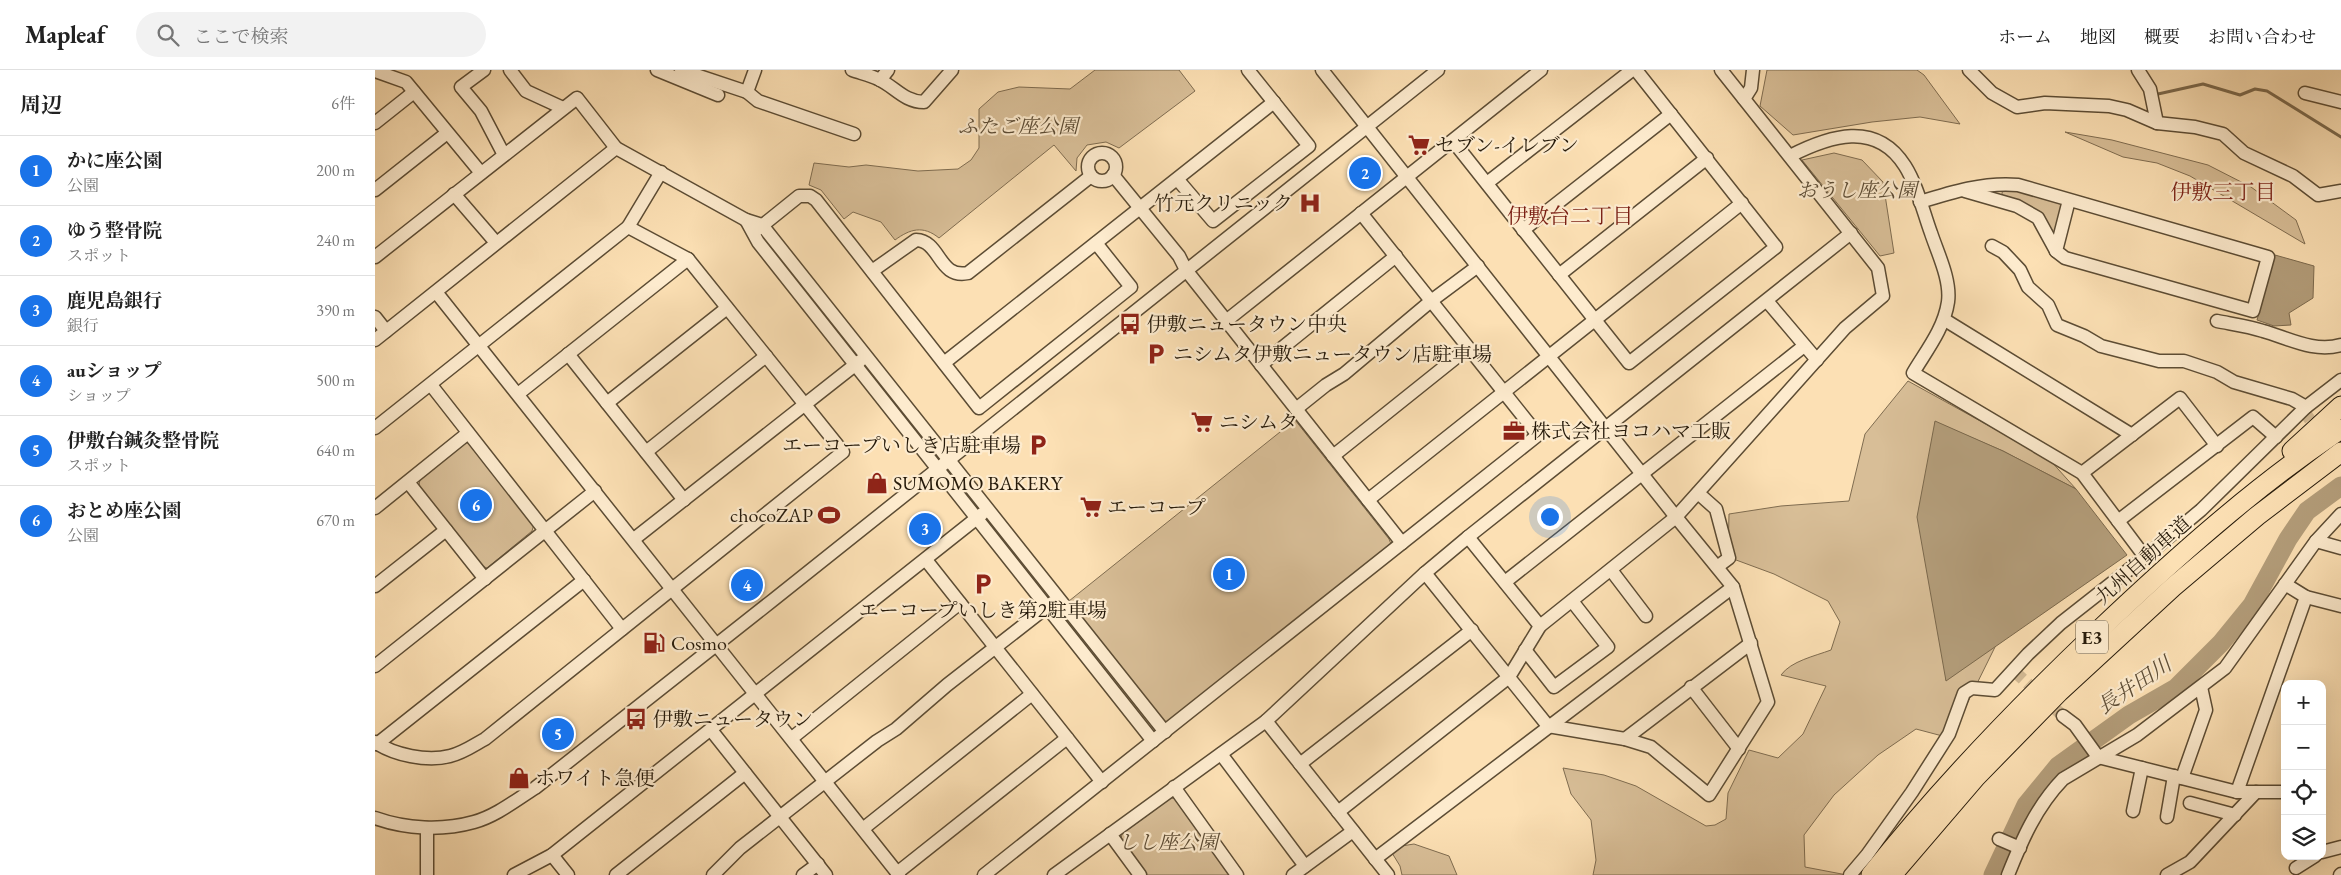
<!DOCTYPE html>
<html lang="ja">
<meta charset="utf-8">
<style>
:root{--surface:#fff;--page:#f2f2f2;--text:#222;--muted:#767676;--line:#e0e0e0;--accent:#1a73e8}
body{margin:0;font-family:"EB Garamond","Noto Serif JP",serif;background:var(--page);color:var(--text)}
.controls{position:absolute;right:15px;bottom:15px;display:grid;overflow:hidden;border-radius:10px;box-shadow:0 5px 20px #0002}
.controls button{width:45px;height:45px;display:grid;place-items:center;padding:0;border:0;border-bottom:1px solid var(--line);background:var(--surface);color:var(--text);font:25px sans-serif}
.you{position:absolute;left:1174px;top:446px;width:18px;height:18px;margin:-12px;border:4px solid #fff;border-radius:50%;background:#1a73e8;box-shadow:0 0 0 8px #1a73e833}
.badge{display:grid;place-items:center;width:32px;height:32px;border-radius:50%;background:var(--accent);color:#fff;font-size:16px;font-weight:700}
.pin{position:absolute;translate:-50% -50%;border:2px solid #fff;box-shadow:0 1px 5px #0006}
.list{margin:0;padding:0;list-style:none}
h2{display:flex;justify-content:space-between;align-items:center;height:65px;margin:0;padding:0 20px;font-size:21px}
h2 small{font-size:16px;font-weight:400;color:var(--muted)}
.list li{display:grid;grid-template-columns:32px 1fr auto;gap:15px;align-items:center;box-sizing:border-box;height:70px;padding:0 20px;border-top:1px solid var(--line)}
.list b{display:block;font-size:19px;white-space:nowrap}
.list p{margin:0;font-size:16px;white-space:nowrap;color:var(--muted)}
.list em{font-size:16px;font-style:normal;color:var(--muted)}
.icon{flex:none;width:28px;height:28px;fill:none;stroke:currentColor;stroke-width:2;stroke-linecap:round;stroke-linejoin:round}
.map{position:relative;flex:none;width:1966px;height:805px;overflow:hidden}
header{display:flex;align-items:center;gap:30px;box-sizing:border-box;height:70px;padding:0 25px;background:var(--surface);border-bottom:1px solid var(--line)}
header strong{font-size:24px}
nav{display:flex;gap:28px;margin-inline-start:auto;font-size:18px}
.search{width:350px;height:45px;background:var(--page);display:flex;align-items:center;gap:12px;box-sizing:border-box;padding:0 18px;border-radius:28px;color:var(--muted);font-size:19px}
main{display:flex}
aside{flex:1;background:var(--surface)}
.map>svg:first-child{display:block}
.green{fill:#d8be97;stroke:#7f6c50}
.water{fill:#b39d7a;stroke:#7b694d}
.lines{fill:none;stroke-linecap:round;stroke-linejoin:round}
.stream{stroke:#7b694d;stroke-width:3}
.river{stroke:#b39d7a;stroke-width:19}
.minor-tunnel{stroke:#d1b892;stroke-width:12;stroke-dasharray:12 6;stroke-linecap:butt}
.minor-casing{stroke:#5c4c34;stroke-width:15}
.highway-casing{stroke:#261a0a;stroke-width:21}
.minor{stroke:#fdebce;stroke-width:12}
.highway{stroke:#fce0b4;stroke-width:19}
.labels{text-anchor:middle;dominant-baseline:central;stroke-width:4.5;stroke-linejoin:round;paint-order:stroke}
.shield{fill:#fdebce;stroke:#665945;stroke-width:1}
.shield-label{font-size:19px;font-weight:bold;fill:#261a0a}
.park-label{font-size:20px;font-style:italic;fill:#5b4b34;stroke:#fdebce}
.poi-label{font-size:20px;fill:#261a0a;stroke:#fdebce;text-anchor:start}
.street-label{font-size:20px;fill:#261a0a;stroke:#fdebce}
.neighbourhood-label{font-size:21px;fill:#7a1f14;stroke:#fdebce}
.water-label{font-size:21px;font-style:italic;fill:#5e4e37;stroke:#fdebce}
</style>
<header>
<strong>Mapleaf</strong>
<div class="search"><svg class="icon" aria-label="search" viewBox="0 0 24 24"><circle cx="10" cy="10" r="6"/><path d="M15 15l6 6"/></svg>ここで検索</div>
<nav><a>ホーム</a><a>地図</a><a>概要</a><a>お問い合わせ</a></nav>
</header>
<main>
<aside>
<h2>周辺<small>6件</small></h2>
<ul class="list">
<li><span class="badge">1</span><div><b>かに座公園</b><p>公園</p></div><em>200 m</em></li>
<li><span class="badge">2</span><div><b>ゆう整骨院</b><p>スポット</p></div><em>240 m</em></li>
<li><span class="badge">3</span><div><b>鹿児島銀行</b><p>銀行</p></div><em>390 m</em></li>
<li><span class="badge">4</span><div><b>auショップ</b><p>ショップ</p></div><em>500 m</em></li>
<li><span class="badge">5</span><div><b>伊敷台鍼灸整骨院</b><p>スポット</p></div><em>640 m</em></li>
<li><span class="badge">6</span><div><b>おとめ座公園</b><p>公園</p></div><em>670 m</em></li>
</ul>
</aside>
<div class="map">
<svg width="1966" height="805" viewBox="0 0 1966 805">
<rect width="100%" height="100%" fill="#fce0b4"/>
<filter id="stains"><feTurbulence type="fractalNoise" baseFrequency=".004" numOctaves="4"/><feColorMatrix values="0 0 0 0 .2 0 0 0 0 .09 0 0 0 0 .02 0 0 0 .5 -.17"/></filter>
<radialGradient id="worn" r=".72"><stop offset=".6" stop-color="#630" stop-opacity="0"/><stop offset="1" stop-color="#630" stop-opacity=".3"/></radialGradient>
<g class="green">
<path d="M720 0H804L820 21 744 78 731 72 712 75 702 88 701 101 679 75 564 168C548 155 535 159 520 170L506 152 478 142 469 149 446 120 434 115 439 93 474 97 491 95 543 101 583 99 596 90 604 78V39L623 22 644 17 695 19Z"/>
<path d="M1392 0H1542L1549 5 1585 54 1545 47 1497 52 1418 65 1385 36Z"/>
<path d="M1690 62 1737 70 1833 95 1876 117 1921 150 1930 174 1815 106 1782 93 1748 87Z"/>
<path d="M1459 83 1487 90 1508 112 1519 183 1505 186 1427 90Z"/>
<path d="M1628 118 1642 120 1684 131 1688 136 1677 172 1664 147 1626 129Z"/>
<path d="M497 301 553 373 550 376 493 308Z"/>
<path d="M1533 311 1674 389 1701 419 1628 381 1560 352 1571 610 1621 575 1575 668 1541 659 1503 685 1459 725 1429 765 1430 797 1472 805H1218L1221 790 1216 750 1196 724 1188 698 1229 705 1261 716 1331 756 1340 755 1351 749 1353 723 1374 680 1403 688 1428 664 1451 616 1406 605C1416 591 1440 586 1456 580L1465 552 1453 531 1399 504 1353 487 1354 444 1406 436 1474 431 1490 364Z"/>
<path d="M920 350 1014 469 1016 474 793 652 786 650 694 531Z"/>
<path d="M90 372 95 374 159 454 157 461 112 498 107 496 44 416 45 409Z"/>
<path d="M796 728 802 729 857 805H772L746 769 747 764Z"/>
<path d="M1039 774 1074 786 1082 805H1027L1025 796 1014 778Z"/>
</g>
<g class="water">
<path d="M1900 185 1939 196 1938 228 1914 243 1916 255 1899 256 1882 250Z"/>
<path d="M1560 351 1628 381 1701 419 1752 485 1571 611 1542 447Z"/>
</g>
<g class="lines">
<path class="stream" d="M1783 24 1828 14 1865 25 1880 19 1892 21 1966 67"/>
<path class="river" d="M1618 805 1651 735 1683 696 1754 645 1801 618 1846 573 1877 535 1913 469 1932 441 1966 416"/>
<g class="minor-tunnel">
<path d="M1928 340 1946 365"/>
<path d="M1639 601 1688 646"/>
</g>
<g class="minor-casing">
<g id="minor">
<path d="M109 0 86 17 106 41 129 85"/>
<path d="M135 0 151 21 188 38"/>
<path d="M282 0 343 25"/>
<path d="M306 0 372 22 383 31 479 64"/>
<path d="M477 0C485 3 495 5 503 9 519 16 529 32 549 32L577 0"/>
<path d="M947 0 1301 447 1358 517 1393 632 1334 725 1276 677 1250 669 1173 656 1050 503"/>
<path d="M1594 0 1617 23 1642 37 1670 33 1734 36 1752 40 1782 53 1820 57 1848 64 1869 83 1918 106 1943 125 1966 121"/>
<path d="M1763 0 1775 19 1782 53"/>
<path d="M0 1 31 12 106 103"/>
<path d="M505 10 513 0"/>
<path d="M372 22 380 0"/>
<path d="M1930 23 1966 32"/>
<path d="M1369 29 1376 18 1378 0"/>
<path d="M0 53 39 22"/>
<path d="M1078 71 1254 293 1401 177 1261 0"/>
<circle cx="727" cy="97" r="14"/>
<path d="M1415 86C1454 66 1501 50 1530 96 1542 115 1548 141 1556 163 1563 184 1576 210 1573 232 1569 259 1551 281 1538 303L1707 403 1770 487"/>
<path d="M738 105 804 186 811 200 1027 473"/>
<path d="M803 110 838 151 934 76 873 0"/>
<path d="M1112 113 1257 0"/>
<path d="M0 120 72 63"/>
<path d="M1590 121 1642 136 1663 148 1681 181"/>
<path d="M79 124 117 168"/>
<path d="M1545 132C1577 122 1609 112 1643 115L1893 187 1878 241 1690 188 1681 181 1694 130"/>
<path d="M371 150 383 172 778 671"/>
<path d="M253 157 286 102"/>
<path d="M383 159 424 126H435L441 130 604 338 756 217 721 173"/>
<path d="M1148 160 1296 44"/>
<path d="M1617 176 1628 182 1645 200 1653 217 1673 235 1682 255 1709 266 1726 276 1784 291H1809L1842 302 1859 312 1917 329 1931 337"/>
<path d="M0 187 202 28 241 78 371 150 387 155 790 662"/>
<path d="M497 201 541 170C566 171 563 209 593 203L716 106"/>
<path d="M1184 205 1332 88"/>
<path d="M61 222 524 805"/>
<path d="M1392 231 1442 290"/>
<path d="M0 247 11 261"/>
<path d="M1570 250 1757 365"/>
<path d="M851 251 1166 0"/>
<path d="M1842 251C1857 254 1873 256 1888 261 1913 268 1939 283 1966 275"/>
<path d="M0 270 241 78"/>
<path d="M193 284 309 430"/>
<path d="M569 293 899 32"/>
<path d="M886 295 1021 186"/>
<path d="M56 315 247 559"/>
<path d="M143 324 313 189"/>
<path d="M232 333 352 238"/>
<path d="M921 339 951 315 969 304 1056 231 1103 196"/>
<path d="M0 358 253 157 313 189 468 382 110 669C99 675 88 683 75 686 52 692 19 685 0 672"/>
<path d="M271 382 391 286"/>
<path d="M958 386 1093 278"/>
<path d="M1707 403 1805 328 1842 376"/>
<path d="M33 412 110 509"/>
<path d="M1323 423 1341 439 1354 488 1342 497"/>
<path d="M993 430 1367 133"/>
<path d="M0 438 93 363"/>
<path d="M1743 451 1878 347 1901 367"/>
<path d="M1093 467 1165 556"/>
<path d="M259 469 485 291"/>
<path d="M1941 471 1966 478"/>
<path d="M551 490 727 712"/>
<path d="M1236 500 1271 546"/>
<path d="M1130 512 1429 276"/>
<path d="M1910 514 1931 527 1966 536"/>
<path d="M0 516 71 460"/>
<path d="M1150 580 1179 617 1233 577 1197 531"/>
<path d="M0 596 220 421"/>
<path d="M1316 617 1364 679"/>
<path d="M1688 646 1700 655 1723 687 1862 722H1910"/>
<path d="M891 651 1013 805"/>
<path d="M336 660 451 805"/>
<path d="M417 668 585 533"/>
<path d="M1250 669 1376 573"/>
<path d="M2 674 209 510"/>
<path d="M846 684 930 796"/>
<path d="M925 694 1097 560"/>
<path d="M1807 708 1831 640 1826 617"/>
<path d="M799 717 862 805"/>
<path d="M1862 722 1931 527"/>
<path d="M1815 733 1860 745"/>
<path d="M1758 741 1767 698"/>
<path d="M963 742 1134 607 1165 556 1301 447 1470 258 1508 226 1503 198 1346 0"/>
<path d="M1792 747 1799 706"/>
<path d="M0 748C31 759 67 761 99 752 121 746 141 730 160 718 462 480 763 241 1063 0"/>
<path d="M52 758V805"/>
<path d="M489 758 657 624"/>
<path d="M735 764 765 805"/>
<path d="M1624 769 1645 778"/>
<path d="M1947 782 1966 777"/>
<path d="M177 785 193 805"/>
<path d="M1000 789 1358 517"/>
<path d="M1921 798 1940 786"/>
<path d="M522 803 692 668"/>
<path d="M139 805 177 785 607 444"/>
<path d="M241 805 370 703"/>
<path d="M338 805 365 778 502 671 521 659 572 615 677 533"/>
<path d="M428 805 443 794"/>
<path d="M609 805 1163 365 986 143"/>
<path d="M679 805 891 651 1050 503 1093 467 1476 163"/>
<path d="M918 805 978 761"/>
<path d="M1475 805 1492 785 1537 722 1574 664 1589 623 1597 618 1620 620 1653 584 1686 553 1770 487 1826 440 1931 337 1966 310"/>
<path d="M1633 805C1647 770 1661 737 1688 709L1762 665 1850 598 1941 471 1966 444"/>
<path d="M1792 805 1815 792 1881 722"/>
<path d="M1965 805 1966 804"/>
</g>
</g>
<g class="highway-casing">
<g id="highway">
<path d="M1917 381 1966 336"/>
<path d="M1496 805C1565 718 1642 638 1722 562 1799 489 1878 418 1966 359"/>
<path d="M1517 805 1601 707 1684 622 1798 517 1882 446 1966 382"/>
</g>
</g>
<use href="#minor" class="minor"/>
<use href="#highway" class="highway"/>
</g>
<defs>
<g id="supermarket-bare" transform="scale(1.725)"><path d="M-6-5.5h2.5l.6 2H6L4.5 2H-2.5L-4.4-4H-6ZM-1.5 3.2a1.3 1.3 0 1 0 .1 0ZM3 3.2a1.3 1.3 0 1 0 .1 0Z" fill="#8f2418" stroke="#fdebce" stroke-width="2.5" paint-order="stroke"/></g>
<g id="hospital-bare" transform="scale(1.725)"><path d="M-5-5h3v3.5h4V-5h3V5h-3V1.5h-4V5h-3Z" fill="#8f2418" stroke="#fdebce" stroke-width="2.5" paint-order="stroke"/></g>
<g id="bus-bare" transform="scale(1.725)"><path d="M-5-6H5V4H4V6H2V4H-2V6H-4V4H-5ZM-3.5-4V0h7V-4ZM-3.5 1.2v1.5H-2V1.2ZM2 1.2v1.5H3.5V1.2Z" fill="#8f2418" stroke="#fdebce" stroke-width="2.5" paint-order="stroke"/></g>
<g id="parking-bare" transform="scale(1.725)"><path d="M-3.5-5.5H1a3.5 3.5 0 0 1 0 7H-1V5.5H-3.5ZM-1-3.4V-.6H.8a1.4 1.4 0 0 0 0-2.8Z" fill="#8f2418" stroke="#fdebce" stroke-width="2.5" paint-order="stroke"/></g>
<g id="office-bare" transform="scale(1.725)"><path d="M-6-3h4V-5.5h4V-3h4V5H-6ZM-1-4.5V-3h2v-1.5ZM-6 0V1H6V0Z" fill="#8f2418" stroke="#fdebce" stroke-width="2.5" paint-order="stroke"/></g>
<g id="shop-bare" transform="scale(1.725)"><path d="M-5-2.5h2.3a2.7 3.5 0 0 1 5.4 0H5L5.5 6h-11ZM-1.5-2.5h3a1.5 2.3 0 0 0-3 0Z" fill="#8f2418" stroke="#fdebce" stroke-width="2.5" paint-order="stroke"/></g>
<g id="stadium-bare" transform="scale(1.725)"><path d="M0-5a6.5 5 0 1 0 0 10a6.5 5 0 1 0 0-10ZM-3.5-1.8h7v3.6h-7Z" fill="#8f2418" stroke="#fdebce" stroke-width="2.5" paint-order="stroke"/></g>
<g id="fuel-bare" transform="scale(1.725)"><path d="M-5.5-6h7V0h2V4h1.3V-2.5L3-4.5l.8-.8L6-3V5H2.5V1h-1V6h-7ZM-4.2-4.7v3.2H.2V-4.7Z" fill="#8f2418" stroke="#fdebce" stroke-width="2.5" paint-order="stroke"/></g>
</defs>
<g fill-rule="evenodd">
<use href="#supermarket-bare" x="1044" y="75"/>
<use href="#hospital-bare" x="935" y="133"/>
<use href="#bus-bare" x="755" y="254"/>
<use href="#parking-bare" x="781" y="284"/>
<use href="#supermarket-bare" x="827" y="352"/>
<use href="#office-bare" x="1139" y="361"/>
<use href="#parking-bare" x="663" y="375"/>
<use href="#shop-bare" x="502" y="413"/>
<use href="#supermarket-bare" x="716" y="437"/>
<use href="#stadium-bare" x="454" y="445"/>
<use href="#parking-bare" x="608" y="514"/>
<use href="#fuel-bare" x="279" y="573"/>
<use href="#bus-bare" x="261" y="649"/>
<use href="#shop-bare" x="144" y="708"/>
</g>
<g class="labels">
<rect class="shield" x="1701" y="550.5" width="32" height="33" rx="4"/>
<g class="shield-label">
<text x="1717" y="567">E3</text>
</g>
<g class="park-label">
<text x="643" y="56">ふたご座公園</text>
<text x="1482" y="120">おうし座公園</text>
<text x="793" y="772">しし座公園</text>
</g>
<g class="poi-label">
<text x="1060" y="75">セブン-イレブン</text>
<text x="918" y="133" text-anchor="end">竹元クリニック</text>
<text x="772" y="254">伊敷ニュータウン中央</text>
<text x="798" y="284">ニシムタ伊敷ニュータウン店駐車場</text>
<text x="844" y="352">ニシムタ</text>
<text x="1156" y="361">株式会社ヨコハマ工販</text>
<text x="646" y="375" text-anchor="end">エーコープいしき店駐車場</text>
<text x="518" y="413">SUMOMO BAKERY</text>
<text x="732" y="437">エーコープ</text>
<text x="438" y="445" text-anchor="end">chocoZAP</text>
<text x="608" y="540" text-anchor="middle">エーコープいしき第2駐車場</text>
<text x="296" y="573">Cosmo</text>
<text x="278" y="649">伊敷ニュータウン</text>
<text x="160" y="708">ホワイト急便</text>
</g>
<g class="street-label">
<text transform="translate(1768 490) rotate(-42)">九州自動車道</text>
</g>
<g class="neighbourhood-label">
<text x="1848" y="121">伊敷三丁目</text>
<text x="1195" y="145">伊敷台二丁目</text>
</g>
<g class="water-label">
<text transform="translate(1759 615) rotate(-34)">長井田川</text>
</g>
</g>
<rect width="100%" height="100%" filter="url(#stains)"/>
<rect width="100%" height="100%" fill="url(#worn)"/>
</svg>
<div class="controls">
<button>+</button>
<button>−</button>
<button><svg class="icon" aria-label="locate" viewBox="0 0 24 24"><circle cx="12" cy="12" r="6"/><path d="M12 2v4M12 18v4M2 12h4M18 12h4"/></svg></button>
<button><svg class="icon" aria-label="layers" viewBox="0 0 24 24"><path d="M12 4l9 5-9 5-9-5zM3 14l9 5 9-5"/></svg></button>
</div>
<div class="you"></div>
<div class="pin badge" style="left:854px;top:504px">1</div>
<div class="pin badge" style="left:990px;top:103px">2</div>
<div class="pin badge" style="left:550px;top:459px">3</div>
<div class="pin badge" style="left:372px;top:515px">4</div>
<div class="pin badge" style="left:183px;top:664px">5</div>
<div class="pin badge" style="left:101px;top:435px">6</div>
</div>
</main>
